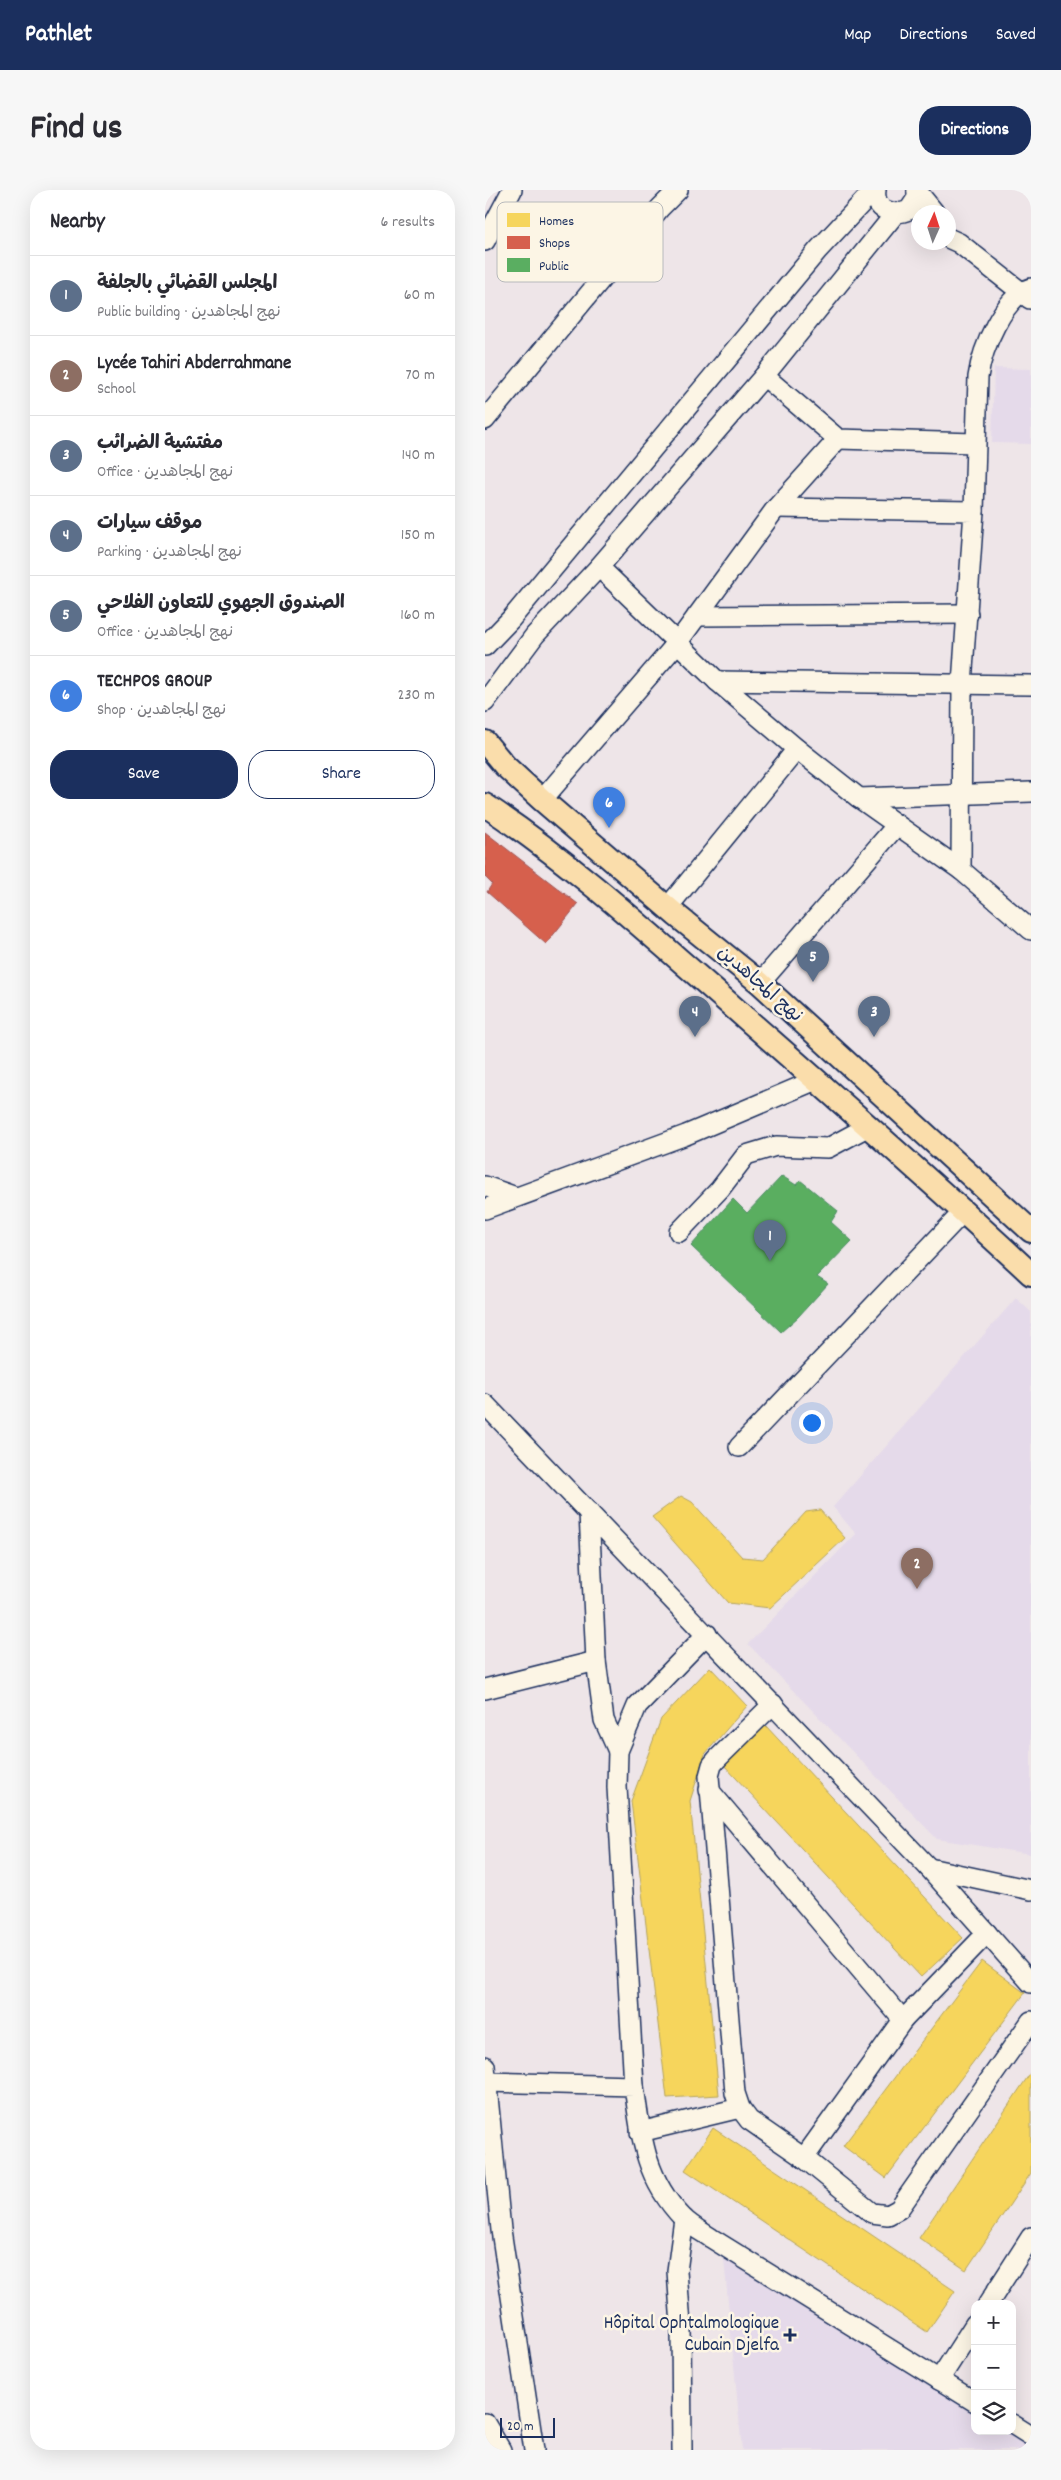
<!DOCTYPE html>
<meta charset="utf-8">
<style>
:root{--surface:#fff;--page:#f7f7f7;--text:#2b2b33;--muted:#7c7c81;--line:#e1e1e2;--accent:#1b2f5e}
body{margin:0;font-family:Dekko,"Playpen Sans Arabic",sans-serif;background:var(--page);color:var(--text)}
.controls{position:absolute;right:15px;bottom:15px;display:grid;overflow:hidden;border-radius:10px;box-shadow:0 5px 20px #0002}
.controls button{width:45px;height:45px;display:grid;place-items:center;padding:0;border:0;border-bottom:1px solid var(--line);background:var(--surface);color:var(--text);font:25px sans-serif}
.compass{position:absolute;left:426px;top:15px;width:45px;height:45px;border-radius:50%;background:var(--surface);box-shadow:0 5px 20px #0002;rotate:3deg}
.scale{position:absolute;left:15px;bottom:12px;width:55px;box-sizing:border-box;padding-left:5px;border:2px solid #1b2f5e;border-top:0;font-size:14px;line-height:18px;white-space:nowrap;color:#1b2f5e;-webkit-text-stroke:4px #fcf5e5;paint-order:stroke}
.you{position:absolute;left:326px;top:1232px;width:18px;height:18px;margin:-12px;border:4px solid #fff;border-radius:50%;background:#1a73e8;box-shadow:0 0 0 8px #1a73e833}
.badge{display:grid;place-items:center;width:32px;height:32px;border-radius:50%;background:var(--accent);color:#fff;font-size:16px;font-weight:700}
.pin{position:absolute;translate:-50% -41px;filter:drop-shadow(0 1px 2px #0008)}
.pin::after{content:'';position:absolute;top:26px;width:18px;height:15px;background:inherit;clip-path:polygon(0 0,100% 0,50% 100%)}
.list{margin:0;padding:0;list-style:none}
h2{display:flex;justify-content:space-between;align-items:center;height:65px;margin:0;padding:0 20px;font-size:21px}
h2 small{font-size:16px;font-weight:400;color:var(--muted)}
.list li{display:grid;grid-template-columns:32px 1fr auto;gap:15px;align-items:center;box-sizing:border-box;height:80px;padding:0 20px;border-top:1px solid var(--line)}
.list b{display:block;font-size:19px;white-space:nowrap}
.list p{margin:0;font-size:16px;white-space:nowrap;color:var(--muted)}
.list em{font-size:16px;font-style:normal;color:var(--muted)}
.actions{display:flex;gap:10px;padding:15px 20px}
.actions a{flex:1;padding:11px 0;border:1px solid var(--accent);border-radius:20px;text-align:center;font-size:18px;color:var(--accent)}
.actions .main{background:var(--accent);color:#fff}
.icon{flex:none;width:28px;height:28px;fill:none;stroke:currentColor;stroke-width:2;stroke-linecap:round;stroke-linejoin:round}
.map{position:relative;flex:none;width:546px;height:2260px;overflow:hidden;border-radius:20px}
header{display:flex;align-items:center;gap:30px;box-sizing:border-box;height:70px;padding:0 25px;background:var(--accent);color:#fff}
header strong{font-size:24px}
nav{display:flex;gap:28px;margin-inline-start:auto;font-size:18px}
.intro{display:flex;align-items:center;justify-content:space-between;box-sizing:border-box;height:120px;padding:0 30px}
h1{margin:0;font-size:35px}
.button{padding:12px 22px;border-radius:20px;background:var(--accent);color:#fff;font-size:18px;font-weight:700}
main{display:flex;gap:30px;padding:0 30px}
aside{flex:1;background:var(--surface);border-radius:20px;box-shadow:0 5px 20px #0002}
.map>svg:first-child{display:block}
.built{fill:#e5daea}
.homes{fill:#f6d55c;stroke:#b4a35d}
.shops{fill:#d6604d;stroke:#9e5152}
.public{fill:#5aae61;stroke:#478860}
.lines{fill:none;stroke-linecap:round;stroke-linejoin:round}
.minor-casing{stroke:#1b2f5e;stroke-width:22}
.major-casing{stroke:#1b2f5e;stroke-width:26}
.minor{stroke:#fcf5e5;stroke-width:19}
.major{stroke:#faddab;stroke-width:22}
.poi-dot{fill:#1b2f5e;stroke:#fcf5e5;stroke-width:2}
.labels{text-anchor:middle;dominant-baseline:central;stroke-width:5;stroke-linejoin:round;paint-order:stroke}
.street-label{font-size:19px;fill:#1b2f5e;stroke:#fcf5e5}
.poi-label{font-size:19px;fill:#1b2f5e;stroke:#fcf5e5;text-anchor:end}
.key{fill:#fcf5e5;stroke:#b8babc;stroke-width:1}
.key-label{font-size:14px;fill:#1b2f5e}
</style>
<header>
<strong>Pathlet</strong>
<nav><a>Map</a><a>Directions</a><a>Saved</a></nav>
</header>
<div class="intro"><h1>Find us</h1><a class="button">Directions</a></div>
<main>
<aside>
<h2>Nearby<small>6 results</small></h2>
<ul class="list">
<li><span class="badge" style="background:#5c6f8a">1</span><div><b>المجلس القضائي بالجلفة</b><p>Public building · نهج المجاهدين</p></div><em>60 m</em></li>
<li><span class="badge" style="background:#8d6e63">2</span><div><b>Lycée Tahiri Abderrahmane</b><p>School</p></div><em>70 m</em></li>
<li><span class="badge" style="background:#5c6f8a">3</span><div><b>مفتشية الضرائب</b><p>Office · نهج المجاهدين</p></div><em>140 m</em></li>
<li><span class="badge" style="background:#5c6f8a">4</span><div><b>موقف سيارات</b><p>Parking · نهج المجاهدين</p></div><em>150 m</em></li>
<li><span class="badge" style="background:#5c6f8a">5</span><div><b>الصندوق الجهوي للتعاون الفلاحي</b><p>Office · نهج المجاهدين</p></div><em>160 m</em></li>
<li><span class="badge" style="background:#3f7fe0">6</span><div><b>TECHPOS GROUP</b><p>Shop · نهج المجاهدين</p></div><em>230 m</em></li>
</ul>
<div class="actions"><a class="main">Save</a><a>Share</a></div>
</aside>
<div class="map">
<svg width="546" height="2260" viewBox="0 0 546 2260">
<rect width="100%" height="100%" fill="#eee5e8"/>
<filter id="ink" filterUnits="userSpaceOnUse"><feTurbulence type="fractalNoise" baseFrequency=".02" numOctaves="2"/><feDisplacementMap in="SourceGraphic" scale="10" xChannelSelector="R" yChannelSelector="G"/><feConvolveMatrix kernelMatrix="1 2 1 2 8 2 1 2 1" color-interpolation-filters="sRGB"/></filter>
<g filter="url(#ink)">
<g class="built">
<path d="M509 178 546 179V254L507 253Z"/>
<path d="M531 1108 546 1122V1664L452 1649 263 1454 371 1344 348 1317Z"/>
<path d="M239 2069 490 2220V2241H525L546 2254V2260H257Z"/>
</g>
<g class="homes">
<path d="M196 1306 207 1312 257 1367 278 1369 321 1322 335 1320 360 1348 285 1418 243 1413 167 1327Z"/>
<path d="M225 1477 262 1516 220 1564 205 1611 234 1905 182 1908 146 1611 176 1529Z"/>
<path d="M280 1535 478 1748 436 1787 238 1574Z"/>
<path d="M497 1771 540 1803 401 1988 358 1956Z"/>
<path d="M546 1882V1983L481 2080 434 2048Z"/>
<path d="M228 1938 470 2101 442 2142 200 1980Z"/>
</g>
<path class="shops" d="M0 642 93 714 61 754 2 702 7 694 0 687Z"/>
<path class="public" d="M297 986 311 995 315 990 353 1021 346 1032 367 1051 332 1087 343 1094 313 1127 296 1142 206 1056 248 1009 262 1023Z"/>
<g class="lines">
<g class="minor-casing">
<g id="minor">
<path d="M391 0C388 20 408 27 424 20L432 8V0"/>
<path d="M432 1 449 22"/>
<path d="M463 48 474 53 545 109"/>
<path d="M0 51 27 0"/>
<path d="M279 186 353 249 490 253"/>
<path d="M0 230 175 18 193 0"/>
<path d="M291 318 489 321 477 494 476 680"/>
<path d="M489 321 493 187C497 159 518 107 546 98"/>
<path d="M114 377 232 491 312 559 374 608 476 680 546 740"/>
<path d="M212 426 483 424"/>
<path d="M0 456 26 429 333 60 389 0"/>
<path d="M232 491 546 495"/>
<path d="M0 512 50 445 114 377 279 186 410 24"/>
<path d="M374 608 546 602"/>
<path d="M57 610 193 452 291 318 353 249"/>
<path d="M183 717 312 559"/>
<path d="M275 793 412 635"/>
<path d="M0 996 31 1007"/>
<path d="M0 1019 201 945 331 890"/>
<path d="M194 1042 235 999 261 965 291 956 343 958 382 937"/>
<path d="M0 1214 444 1678 546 1793"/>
<path d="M254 1257 479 1021"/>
<path d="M104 1322 111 1471 119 1530 133 1561"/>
<path d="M0 1499 111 1471"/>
<path d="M288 1514 232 1569 227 1575 224 1586 250 1903 255 1918 264 1930 319 1968 387 2023 403 2025 414 2019 546 1831"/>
<path d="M224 1600 418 1830"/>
<path d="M444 1678 546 1700"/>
<path d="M0 1876 16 2040 49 2260"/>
<path d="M0 1892 149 1896C156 1947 160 1989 198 2028 206 2036 217 2042 226 2048L490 2212"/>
<path d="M149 1896 132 1597 133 1561 152 1516 222 1444"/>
<path d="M155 1942 255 1918"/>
<path d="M319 1968 418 1830 502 1743"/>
<path d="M503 2114 546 2047"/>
<path d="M454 2190 490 2134"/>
<path d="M0 2233 16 2260"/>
<path d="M527 2234 546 2246"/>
<path d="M197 2260 196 2135 192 2081 199 2029"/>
</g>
</g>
<g class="major-casing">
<g id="major">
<path d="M0 552 20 576 57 610 191 725 275 793 546 1041"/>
<path d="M0 615C89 674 168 747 248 817 348 905 449 993 546 1084"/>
</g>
</g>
<use href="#minor" class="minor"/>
<use href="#major" class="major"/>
</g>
</g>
<path class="poi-dot" d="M302.5 2137.5h5v5h5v5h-5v5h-5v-5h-5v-5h5z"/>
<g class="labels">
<g class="street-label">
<text transform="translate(274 795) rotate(41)">نهج المجاهدين</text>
</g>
<g class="poi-label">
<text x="294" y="2134">Hôpital Ophtalmologique<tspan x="294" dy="22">Cubain Djelfa</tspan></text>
</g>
</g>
<rect x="12" y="12" width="166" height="80" rx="8" class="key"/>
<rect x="22" y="23" width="23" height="14" fill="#f6d55c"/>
<rect x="22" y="46" width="23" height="13" fill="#d6604d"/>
<rect x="22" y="68" width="23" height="14" fill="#5aae61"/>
<g class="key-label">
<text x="54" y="35">Homes</text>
<text x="54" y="57">Shops</text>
<text x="54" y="80">Public</text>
</g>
</svg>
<div class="controls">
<button>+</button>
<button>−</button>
<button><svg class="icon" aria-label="layers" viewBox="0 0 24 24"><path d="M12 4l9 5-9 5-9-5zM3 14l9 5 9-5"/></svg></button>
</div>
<svg class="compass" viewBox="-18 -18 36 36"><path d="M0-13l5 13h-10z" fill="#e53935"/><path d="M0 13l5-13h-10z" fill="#7c7c81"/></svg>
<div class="scale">20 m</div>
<div class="you"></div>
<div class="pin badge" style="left:285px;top:1071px;background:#5c6f8a">1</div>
<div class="pin badge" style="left:432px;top:1399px;background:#8d6e63">2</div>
<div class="pin badge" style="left:389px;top:847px;background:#5c6f8a">3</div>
<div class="pin badge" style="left:210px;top:847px;background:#5c6f8a">4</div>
<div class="pin badge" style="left:328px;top:792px;background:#5c6f8a">5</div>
<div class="pin badge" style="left:124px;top:638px;background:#3f7fe0">6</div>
</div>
</main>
